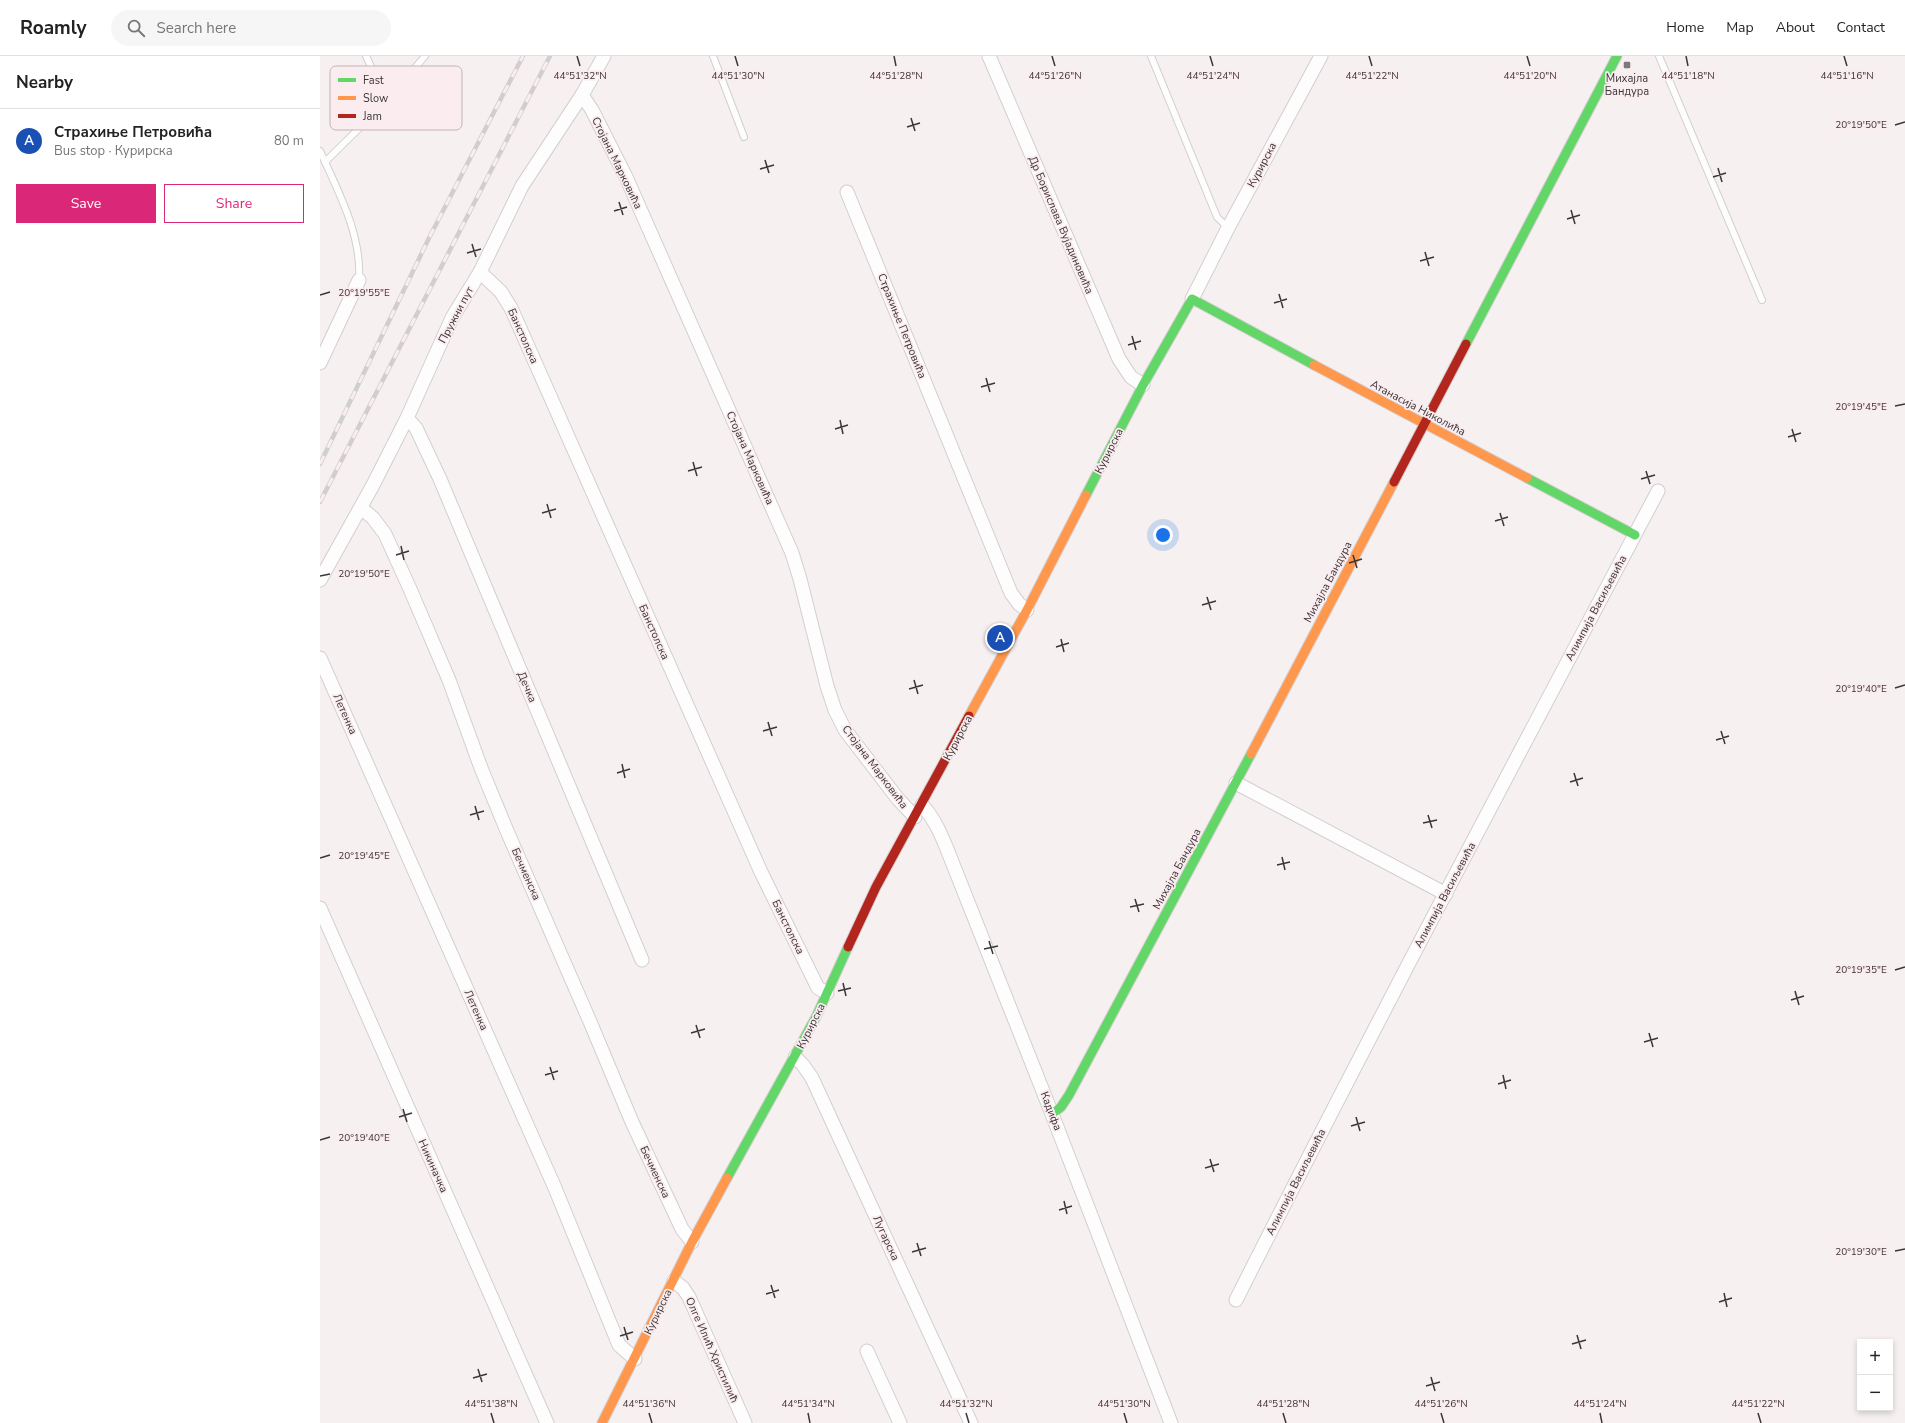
<!DOCTYPE html>
<meta charset="utf-8">
<style>
:root{--surface:#fff;--page:#f6f6f6;--text:#222;--muted:#767676;--line:#e0e0e0;--accent:#db2777}
body{margin:0;font-family:"Nunito Sans",sans-serif;background:var(--page);color:var(--text)}
.controls{position:absolute;right:12px;bottom:12px;display:grid;overflow:hidden;border-radius:0px;box-shadow:0 2px 6px #0003}
.controls button{width:36px;height:36px;display:grid;place-items:center;padding:0;border:0;border-bottom:1px solid var(--line);background:var(--surface);color:var(--text);font:20px sans-serif}
.you{position:absolute;left:843px;top:479px;width:14px;height:14px;margin:-10px;border:3px solid #fff;border-radius:50%;background:#1a73e8;box-shadow:0 0 0 6px #1a73e833}
.badge{display:grid;place-items:center;width:26px;height:26px;border-radius:50%;background:var(--accent);color:#fff;font-size:13px;font-weight:700}
.pin{position:absolute;translate:-50% -50%;border:2px solid #fff;box-shadow:0 1px 4px #0006}
.list{margin:0;padding:0;list-style:none}
h2{display:flex;justify-content:space-between;align-items:center;height:52px;margin:0;padding:0 16px;font-size:17px}
h2 small{font-size:13px;font-weight:400;color:var(--muted)}
.list li{display:grid;grid-template-columns:26px 1fr auto;gap:12px;align-items:center;box-sizing:border-box;height:64px;padding:0 16px;border-top:1px solid var(--line)}
.list b{display:block;font-size:15px;white-space:nowrap}
.list p{margin:0;font-size:13px;white-space:nowrap;color:var(--muted)}
.list em{font-size:13px;font-style:normal;color:var(--muted)}
.actions{display:flex;gap:8px;padding:12px 16px}
.actions a{flex:1;padding:9px 0;border:1px solid var(--accent);border-radius:0px;text-align:center;font-size:14px;color:var(--accent)}
.actions .main{background:var(--accent);color:#fff}
.icon{flex:none;width:22px;height:22px;fill:none;stroke:currentColor;stroke-width:2;stroke-linecap:round;stroke-linejoin:round}
.map{position:relative;flex:none;width:1585px;height:1367px;overflow:hidden}
header{display:flex;align-items:center;gap:24px;box-sizing:border-box;height:56px;padding:0 20px;background:var(--surface);border-bottom:1px solid var(--line)}
header strong{font-size:19px}
nav{display:flex;gap:22px;margin-inline-start:auto;font-size:14px}
.search{width:280px;height:36px;background:var(--page);display:flex;align-items:center;gap:10px;box-sizing:border-box;padding:0 14px;border-radius:22px;color:var(--muted);font-size:15px}
main{display:flex}
aside{flex:1;background:var(--surface)}
.map>svg:first-child{display:block}
.lines{fill:none;stroke-linecap:round;stroke-linejoin:round}
.lane-casing{stroke:#d3cecf;stroke-width:8}
.street-casing{stroke:#d3cecf;stroke-width:15}
.fast-casing{stroke:#d3cecf;stroke-width:11}
.slow-casing{stroke:#d3cecf;stroke-width:11}
.jam-casing{stroke:#d3cecf;stroke-width:11}
.lane{stroke:#fefdfd;stroke-width:6}
.street{stroke:#fefdfd;stroke-width:13}
.fast{stroke:#63d668;stroke-width:9}
.slow{stroke:#ff974d;stroke-width:9}
.jam{stroke:#b3261e;stroke-width:9}
.rail-casing{stroke:#d1cecf;stroke-width:4.5}
.rail{stroke:#faecef;stroke-width:3;stroke-dasharray:9;stroke-linecap:butt}
.ticks{fill:none;stroke:#3c3638;stroke-width:1.5}
.poi-dot{fill:#7d7779;stroke:#faecef;stroke-width:1.5}
.labels{text-anchor:middle;dominant-baseline:central;stroke-width:3.5;stroke-linejoin:round;paint-order:stroke}
.poi-label{font-size:11px;fill:#3c3638;stroke:#faecef}
.street-label{font-size:11px;fill:#3c3638;stroke:#faecef}
.key{fill:#faecef;stroke:#c1b5b8;stroke-width:1}
.key-label{font-size:11px;fill:#3c3638}
.ticks-label{font-size:10px;text-anchor:middle;fill:#3c3638;stroke:#faecef;stroke-width:3.5;stroke-linejoin:round;paint-order:stroke}
</style>
<header>
<strong>Roamly</strong>
<div class="search"><svg class="icon" aria-label="search" viewBox="0 0 24 24"><circle cx="10" cy="10" r="6"/><path d="M15 15l6 6"/></svg>Search here</div>
<nav><a>Home</a><a>Map</a><a>About</a><a>Contact</a></nav>
</header>
<main>
<aside>
<h2>Nearby<small></small></h2>
<ul class="list">
<li><span class="badge" style="background:#1a4fb4">A</span><div><b>Страхиње Петровића</b><p>Bus stop · Курирска</p></div><em>80 m</em></li>
</ul>
<div class="actions"><a class="main">Save</a><a>Share</a></div>
</aside>
<div class="map">
<svg width="1585" height="1367" viewBox="0 0 1585 1367">
<rect width="100%" height="100%" fill="#f6f0f1"/>
<g class="lines">
<g class="lane-casing">
<g id="lane">
<path d="M46 0 67 45"/>
<path d="M393 0 424 81"/>
<path d="M831 0 897 161 908 172"/>
<path d="M1339 0 1442 244"/>
<path d="M0 95C18 135 42 179 39 224"/>
<path d="M5 106 67 45 105 0"/>
</g>
</g>
<g class="street-casing">
<g id="street">
<path d="M669 0 799 303 811 321 823 329"/>
<path d="M262 39 272 54 306 121 472 497 480 523 507 630 515 654 525 674 578 743 595 761"/>
<path d="M527 136 691 537 699 548 707 554"/>
<path d="M160 216 181 236 191 252 441 816 495 926 498 932 507 937"/>
<path d="M872 243 908 172 1001 0"/>
<path d="M0 307 39 224"/>
<path d="M87 362 96 372 120 423 322 904"/>
<path d="M41 452 53 462 65 478 90 533 129 624 161 712 187 775 271 968 312 1066 362 1173 372 1186"/>
<path d="M0 524 53 429 87 362 132 262 160 216 202 130 262 39 284 0"/>
<path d="M0 602 235 1132 299 1289 315 1303"/>
<path d="M916 727 1126 838"/>
<path d="M602 749C614 762 620 776 627 793L732 1058 851 1367"/>
<path d="M0 852 227 1367"/>
<path d="M475 1001 483 1009 492 1022 651 1367"/>
<path d="M354 1225 363 1232 369 1241 425 1367"/>
<path d="M916 1244C1053 972 1196 703 1338 435"/>
<path d="M547 1295 580 1367"/>
</g>
</g>
<g class="fast-casing">
<g id="fast">
<path d="M1146 288 1297 0"/>
<path d="M1207 422 1315 479"/>
<path d="M766 439 823 329 872 243 994 309"/>
<path d="M732 1058 741 1051 749 1039 931 698"/>
<path d="M407 1122 496 961 528 891"/>
</g>
</g>
<g class="slow-casing">
<g id="slow">
<path d="M994 309 1207 422"/>
<path d="M649 660 707 554 766 439"/>
<path d="M931 698 1074 426"/>
<path d="M282 1367 372 1186 407 1122"/>
</g>
</g>
<g class="jam-casing">
<g id="jam">
<path d="M1074 426 1146 288"/>
<path d="M528 891 556 831 649 660"/>
</g>
</g>
<use href="#lane" class="lane"/>
<use href="#street" class="street"/>
<use href="#fast" class="fast"/>
<use href="#slow" class="slow"/>
<use href="#jam" class="jam"/>
<g class="rail-casing">
<g id="rail">
<path d="M0 408 109 182 203 0"/>
<path d="M0 446 230 0"/>
</g>
</g>
<use href="#rail" class="rail"/>
</g>
<path class="ticks" d="M257 0 260 10M415 0 418 10M574 0 576 10M732 0 735 10M890 0 893 10M1049 0 1052 10M1207 0 1210 10M1366 0 1368 10M1524 0 1527 10M591 62 595 75M1575 69 1585 66M587 71 600 67M445 104 449 117M1398 112 1402 126M440 113 454 109M1393 121 1406 117M299 146 303 159M1251 154 1255 168M294 155 307 151M1247 163 1260 159M152 188 156 201M1105 196 1109 210M147 197 161 193M1100 205 1114 201M959 238 963 252M0 239 10 236M954 247 967 243M812 280 816 294M808 289 821 285M666 322 670 336M661 331 675 327M1575 350 1585 348M520 364 523 378M515 373 528 369M1472 373 1476 386M1468 381 1481 377M373 406 377 420M368 415 382 411M1326 415 1330 428M1321 423 1335 419M227 448 231 462M222 457 236 453M1180 457 1184 470M1175 465 1188 461M81 490 84 504M76 499 89 495M1033 499 1037 512M1029 507 1042 503M0 520 10 518M887 541 891 554M882 549 896 545M741 583 744 596M736 591 749 587M594 624 598 638M1575 632 1585 629M589 633 603 629M448 666 452 680M443 675 457 671M1401 675 1405 688M1396 684 1409 680M302 708 305 722M297 717 310 713M1254 717 1258 730M1250 726 1263 722M155 750 159 764M150 759 164 755M1108 759 1112 772M1103 767 1117 764M962 801 965 814M0 802 10 799M957 809 970 806M815 843 819 856M810 851 824 848M669 885 673 898M664 893 678 890M1575 914 1585 911M523 927 526 940M518 935 531 932M1475 935 1479 949M1471 944 1484 940M376 969 380 982M371 977 385 973M1329 977 1333 991M1324 986 1338 982M230 1011 234 1024M225 1019 238 1015M1183 1019 1186 1033M1178 1028 1191 1024M83 1053 87 1066M79 1061 92 1057M1036 1061 1040 1075M1031 1070 1045 1066M0 1084 10 1081M890 1103 894 1116M885 1112 899 1108M744 1145 747 1158M739 1154 752 1150M597 1187 601 1200M1575 1195 1585 1193M592 1196 606 1192M451 1229 455 1242M1404 1237 1407 1251M446 1238 459 1234M1399 1246 1412 1242M304 1271 308 1284M1257 1279 1261 1293M300 1280 313 1276M1252 1288 1266 1284M158 1313 162 1326M1111 1321 1115 1335M153 1322 167 1318M1106 1330 1120 1326M171 1357 174 1367M329 1357 332 1367M488 1357 490 1367M646 1357 649 1367M804 1357 807 1367M963 1357 966 1367M1121 1357 1124 1367M1280 1357 1282 1367M1438 1357 1441 1367"/>
<rect class="poi-dot" x="1303" y="5" width="8" height="8" rx="2"/>
<g class="labels">
<g class="poi-label">
<text x="1307" y="22">Михајла<tspan x="1307" dy="13">Бандура</tspan></text>
</g>
<g class="street-label">
<text transform="translate(297 107) rotate(64)">Стојана Марковића</text>
<text transform="translate(942 109) rotate(-62)">Курирска</text>
<text transform="translate(741 169) rotate(67)">Др Борислава Вујадиновића</text>
<text transform="translate(136 259) rotate(-62)">Пружни пут</text>
<text transform="translate(582 270) rotate(68)">Страхиње Петровића</text>
<text transform="translate(203 280) rotate(66)">Банстолска</text>
<text transform="translate(1098 352) rotate(28)">Атанасија Николића</text>
<text transform="translate(789 395) rotate(-63)">Курирска</text>
<text transform="translate(430 402) rotate(66)">Стојана Марковића</text>
<text transform="translate(1008 526) rotate(-62)">Михајла Бандура</text>
<text transform="translate(1276 552) rotate(-62)">Алимпија Васиљевића</text>
<text transform="translate(334 576) rotate(66)">Банстолска</text>
<text transform="translate(207 631) rotate(67)">Дечка</text>
<text transform="translate(25 658) rotate(66)">Летенка</text>
<text transform="translate(638 682) rotate(-62)">Курирска</text>
<text transform="translate(555 711) rotate(53)">Стојана Марковића</text>
<text transform="translate(857 813) rotate(-62)">Михајла Бандура</text>
<text transform="translate(206 818) rotate(66)">Бечменска</text>
<text transform="translate(1125 839) rotate(-62)">Алимпија Васиљевића</text>
<text transform="translate(468 871) rotate(64)">Банстолска</text>
<text transform="translate(156 954) rotate(66)">Летенка</text>
<text transform="translate(491 970) rotate(-63)">Курирска</text>
<text transform="translate(731 1055) rotate(69)">Кадифа</text>
<text transform="translate(113 1110) rotate(66)">Никиначка</text>
<text transform="translate(335 1116) rotate(65)">Бечменска</text>
<text transform="translate(976 1126) rotate(-63)">Алимпија Васиљевића</text>
<text transform="translate(566 1182) rotate(65)">Лугарска</text>
<text transform="translate(338 1256) rotate(-64)">Курирска</text>
<text transform="translate(392 1294) rotate(66)">Олге Илић Христилић</text>
</g>
</g>
<rect x="10" y="10" width="132" height="64" rx="6" class="key"/>
<rect x="18" y="22" width="18" height="4" fill="#63d668"/>
<rect x="18" y="40" width="18" height="4" fill="#ff974d"/>
<rect x="18" y="58" width="18" height="4" fill="#b3261e"/>
<g class="key-label">
<text x="43" y="28">Fast</text>
<text x="43" y="46">Slow</text>
<text x="43" y="64">Jam</text>
</g>
<g class="ticks-label">
<text x="260" y="23">44°51'32"N</text>
<text x="418" y="23">44°51'30"N</text>
<text x="576" y="23">44°51'28"N</text>
<text x="735" y="23">44°51'26"N</text>
<text x="893" y="23">44°51'24"N</text>
<text x="1052" y="23">44°51'22"N</text>
<text x="1210" y="23">44°51'20"N</text>
<text x="1368" y="23">44°51'18"N</text>
<text x="1527" y="23">44°51'16"N</text>
<text x="1541" y="72">20°19'50"E</text>
<text x="44" y="240">20°19'55"E</text>
<text x="1541" y="354">20°19'45"E</text>
<text x="44" y="521">20°19'50"E</text>
<text x="1541" y="636">20°19'40"E</text>
<text x="44" y="803">20°19'45"E</text>
<text x="1541" y="917">20°19'35"E</text>
<text x="44" y="1085">20°19'40"E</text>
<text x="1541" y="1199">20°19'30"E</text>
<text x="171" y="1351">44°51'38"N</text>
<text x="329" y="1351">44°51'36"N</text>
<text x="488" y="1351">44°51'34"N</text>
<text x="646" y="1351">44°51'32"N</text>
<text x="804" y="1351">44°51'30"N</text>
<text x="963" y="1351">44°51'28"N</text>
<text x="1121" y="1351">44°51'26"N</text>
<text x="1280" y="1351">44°51'24"N</text>
<text x="1438" y="1351">44°51'22"N</text>
</g>
</svg>
<div class="controls">
<button>+</button>
<button>−</button>
</div>
<div class="you"></div>
<div class="pin badge" style="left:680px;top:582px;background:#1a4fb4">A</div>
</div>
</main>
